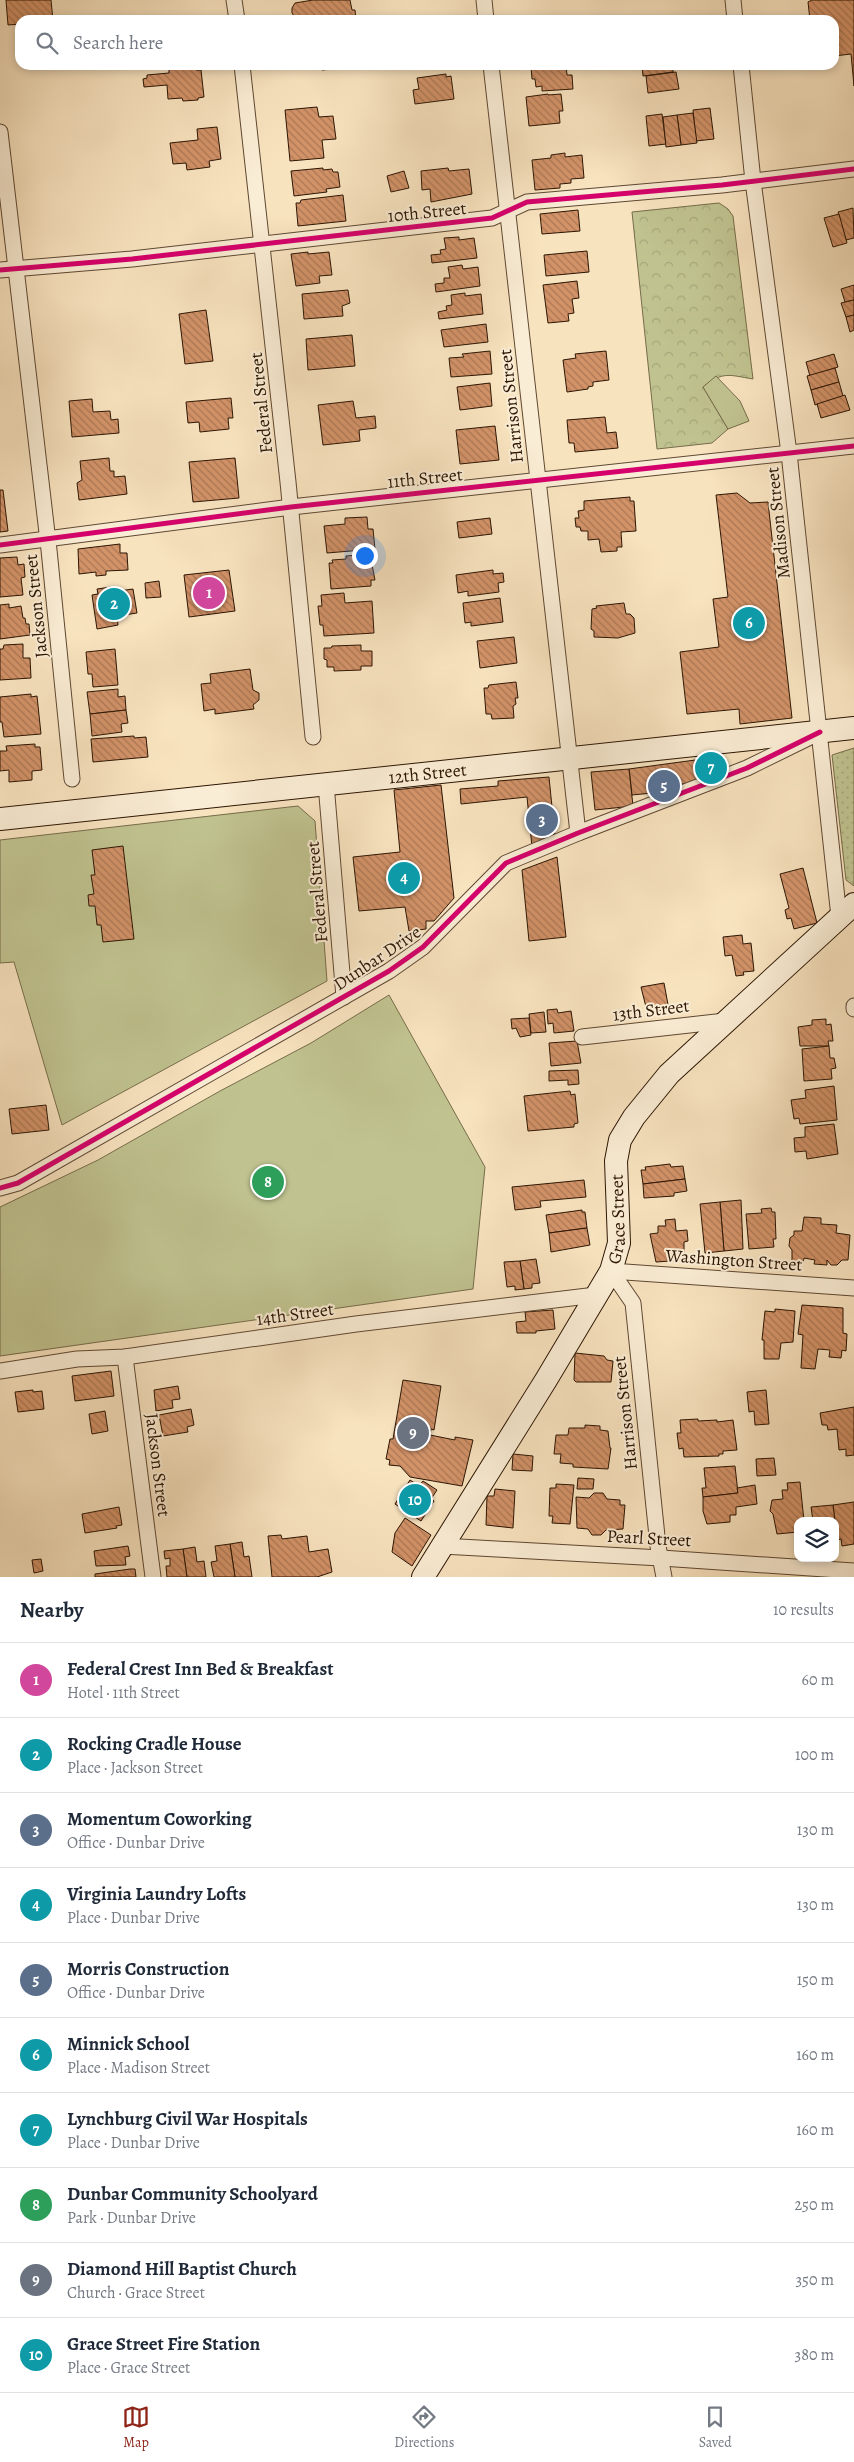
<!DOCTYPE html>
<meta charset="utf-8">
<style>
:root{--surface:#fff;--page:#f2f2f3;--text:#1f2937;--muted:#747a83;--line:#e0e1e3;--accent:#8f2418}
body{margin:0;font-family:Alegreya,serif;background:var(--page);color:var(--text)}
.controls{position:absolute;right:15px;bottom:15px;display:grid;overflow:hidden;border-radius:10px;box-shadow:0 2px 8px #0003}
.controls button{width:45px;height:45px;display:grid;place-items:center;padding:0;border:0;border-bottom:1px solid var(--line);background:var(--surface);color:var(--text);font:25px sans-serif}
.you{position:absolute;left:364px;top:555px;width:18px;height:18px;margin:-12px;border:4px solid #fff;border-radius:50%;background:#1a73e8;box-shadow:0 0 0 8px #1a73e833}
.badge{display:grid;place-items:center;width:32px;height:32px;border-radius:50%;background:var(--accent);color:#fff;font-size:16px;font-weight:700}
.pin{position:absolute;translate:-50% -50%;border:2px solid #fff;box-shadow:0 1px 5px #0006}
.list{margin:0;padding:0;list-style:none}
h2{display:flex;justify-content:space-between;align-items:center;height:65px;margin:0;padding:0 20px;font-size:21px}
h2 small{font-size:16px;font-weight:400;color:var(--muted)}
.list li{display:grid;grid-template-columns:32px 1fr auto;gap:15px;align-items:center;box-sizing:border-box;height:75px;padding:0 20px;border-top:1px solid var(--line)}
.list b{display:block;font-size:19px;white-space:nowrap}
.list p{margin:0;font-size:16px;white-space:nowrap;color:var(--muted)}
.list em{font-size:16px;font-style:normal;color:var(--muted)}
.icon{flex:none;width:28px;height:28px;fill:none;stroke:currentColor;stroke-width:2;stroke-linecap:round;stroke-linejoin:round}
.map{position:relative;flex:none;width:854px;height:1577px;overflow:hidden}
.search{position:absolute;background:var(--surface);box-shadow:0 2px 8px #0003;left:15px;right:15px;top:15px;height:55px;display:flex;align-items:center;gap:12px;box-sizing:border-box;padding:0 18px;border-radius:15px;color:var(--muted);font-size:19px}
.sheet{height:815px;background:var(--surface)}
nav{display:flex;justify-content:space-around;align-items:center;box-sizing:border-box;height:70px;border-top:1px solid var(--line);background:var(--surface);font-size:14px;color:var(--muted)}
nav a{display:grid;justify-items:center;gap:2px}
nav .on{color:var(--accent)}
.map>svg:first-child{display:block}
.grass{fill:url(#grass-dots);stroke:#766c4a}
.forest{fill:url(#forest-crowns);stroke:#766c4a}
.green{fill:#c0c390;stroke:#766c4a}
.building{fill:url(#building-back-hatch);stroke:#2c1503}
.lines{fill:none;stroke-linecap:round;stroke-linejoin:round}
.minor-casing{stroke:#5f4832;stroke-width:17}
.secondary-casing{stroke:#2c1503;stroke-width:24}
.minor{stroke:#faedd5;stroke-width:15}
.secondary{stroke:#faedd5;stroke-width:22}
.cycleway-casing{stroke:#faedd5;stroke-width:8}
.cycleway{stroke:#d6006c;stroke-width:5}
.labels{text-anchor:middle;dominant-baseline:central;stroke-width:4;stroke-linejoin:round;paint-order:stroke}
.street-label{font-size:18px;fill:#2c1503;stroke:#faedd5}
</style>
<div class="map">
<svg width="854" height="1577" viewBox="0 0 854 1577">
<defs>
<pattern id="grass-dots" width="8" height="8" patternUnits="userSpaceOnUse" patternTransform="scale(1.25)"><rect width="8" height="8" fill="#c0c390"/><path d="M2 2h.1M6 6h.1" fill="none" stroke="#a5a77b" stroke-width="1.8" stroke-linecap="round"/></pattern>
<pattern id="forest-crowns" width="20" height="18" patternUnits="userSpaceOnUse" patternTransform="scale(1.25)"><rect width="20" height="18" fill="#c0c390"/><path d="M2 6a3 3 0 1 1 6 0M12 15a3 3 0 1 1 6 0" fill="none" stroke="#a5a77b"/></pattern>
<pattern id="building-back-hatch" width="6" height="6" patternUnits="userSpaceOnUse" patternTransform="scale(1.25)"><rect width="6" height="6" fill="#d39369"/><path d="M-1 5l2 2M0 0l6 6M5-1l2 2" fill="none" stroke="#ab7754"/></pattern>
</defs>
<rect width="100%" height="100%" fill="#f8e3bf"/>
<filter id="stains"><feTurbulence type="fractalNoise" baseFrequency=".004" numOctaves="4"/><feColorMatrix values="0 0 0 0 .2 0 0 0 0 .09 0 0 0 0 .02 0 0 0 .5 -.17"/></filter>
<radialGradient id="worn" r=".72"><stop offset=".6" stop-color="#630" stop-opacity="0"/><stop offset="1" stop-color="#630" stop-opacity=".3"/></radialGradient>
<path class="grass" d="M854 748V886L846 880 832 755Z"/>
<path class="forest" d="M719 203 728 209 733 216 753 379C729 375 723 371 703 387L728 429 712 443 657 449 632 212Z"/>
<g class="green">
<path d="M716 376 740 401 749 421 728 429 703 387Z"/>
<path d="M298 806 315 821 327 981 62 1125 14 962 0 963V840Z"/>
<path d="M389 995 485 1167 473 1289 0 1356V1207L98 1160 220 1091 311 1043Z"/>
</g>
<g class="building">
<path d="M6 0H51L53 20H20V24L8 25Z"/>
<path d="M313 0H350L352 10H355L356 20H297L292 13V8L295 3Z"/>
<path d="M812 0H854V86L851 54 834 56V20H810L808 2Z"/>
<path d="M321 65H353L354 67 322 70Z"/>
<path d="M544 65H566L567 75H572L573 89 542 91V86L536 87 535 79H532L531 67Z"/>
<path d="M642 65H673V72L643 76Z"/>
<path d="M196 67V70H201L204 97 198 98V100L183 101 182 98 168 99 167 85 144 87 143 79 147 78V75L169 73V69Z"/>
<path d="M676 72 679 89 648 93 646 76Z"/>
<path d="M446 74V77L451 76 454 99 415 104 413 90 419 89 417 78Z"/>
<path d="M548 94V95L561 94 563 111H559L560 123 529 126 526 97Z"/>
<path d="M317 107 319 117 333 116 336 139 322 140 324 158 290 161 285 110Z"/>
<path d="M710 108 714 139 696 141 693 110Z"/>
<path d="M693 113 697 143 681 145 677 115Z"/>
<path d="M662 114 666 144 649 146 646 116Z"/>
<path d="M677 115 681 145 666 147 663 117Z"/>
<path d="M217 127 221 159 209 161 210 167 187 170 186 163 173 164 170 143 198 140 197 129Z"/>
<path d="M565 153V157L582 155 584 178 571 179V183L560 184V188L535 190 532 160 551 158V155Z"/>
<path d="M323 168V170L332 169 333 172H338L340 187 326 189 327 192 294 196 291 171Z"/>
<path d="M448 168 449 171 469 169 472 194 431 202 430 189 422 190 421 171Z"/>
<path d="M404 171 409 188 391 192 387 176Z"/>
<path d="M343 195 346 221 298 226 296 203H300L301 200Z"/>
<path d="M853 208 854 238 846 240 838 212Z"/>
<path d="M578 210 580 231 542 234 540 214Z"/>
<path d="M839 214 847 243 833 247 824 218Z"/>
<path d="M459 237V240L474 238 477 258 432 263 431 255 441 254 440 250 446 249 444 238Z"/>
<path d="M587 251 589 272 546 276 544 255Z"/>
<path d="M308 252V254L329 252 332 275 319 276 320 283 296 286 291 254Z"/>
<path d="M462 265 463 269 478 267 480 286 436 292 435 284 444 283V278H450L448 267Z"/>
<path d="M577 281 579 298 572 299 574 313 568 314 569 321 548 323 543 285Z"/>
<path d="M854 285V300L845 302 841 289Z"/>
<path d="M348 290 350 303 342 306 343 316 304 319 302 294Z"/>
<path d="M465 293V296L481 294 483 314 439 319 438 312 447 310 446 306 452 305 451 295Z"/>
<path d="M854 300V315L846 317 841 303Z"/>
<path d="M206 310 213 361 185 364 179 314Z"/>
<path d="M854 315V330L850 332 846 317Z"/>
<path d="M486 324 488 342 444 347 441 330Z"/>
<path d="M352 335 355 366 308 370 306 339Z"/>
<path d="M490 351 492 374 451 377 449 358 464 357 462 354Z"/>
<path d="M606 351 609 380 593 382V386L588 387V389L567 392 563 360 576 358 575 354Z"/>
<path d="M834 354 838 367 810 376 806 362Z"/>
<path d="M835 368 839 382 811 390 807 376Z"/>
<path d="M839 382 843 396 815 405 811 390Z"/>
<path d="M490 383 492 406 460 410 457 387Z"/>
<path d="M845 395 850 410 821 418 817 404Z"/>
<path d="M231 398 233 418H228L229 429 200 432 199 422 188 423 186 402Z"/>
<path d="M92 399 93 412 110 411 111 420 118 419 119 433 72 437 69 401Z"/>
<path d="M353 401 356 418 375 416 376 428 359 430 360 441 323 445 318 405Z"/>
<path d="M605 417 607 433 616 432 618 448 575 452 574 443H569L567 420Z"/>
<path d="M495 426 499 460 460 464 456 430Z"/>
<path d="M109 458 110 471H114V477L125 476 127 494 79 500 77 483 82 480 80 461Z"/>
<path d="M235 458 239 498 193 502 189 462Z"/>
<path d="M0 490H3L8 531 0 532Z"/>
<path d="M737 493 750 503 768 502 792 718 740 724 739 709 687 714 680 652 719 647 713 599 728 597 716 495Z"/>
<path d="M630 497V501H634L636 531 621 532 622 547H617V551L601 552 599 539 588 540V531H581L580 527H576L575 518H579L578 511 584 510V501Z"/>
<path d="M367 517 368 529H373L375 549 327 553 324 526 345 524V518Z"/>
<path d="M490 518 492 534 459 538 457 522Z"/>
<path d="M120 544V553H127L128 570 106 571V575L96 576V572L79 574 78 549Z"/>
<path d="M370 554 375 580H371V586L331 589 329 563H333L332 560 346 559V556Z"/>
<path d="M17 557 18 565 24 564 25 577 21 578 23 595 0 597V558Z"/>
<path d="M229 570 235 611 189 617 184 575Z"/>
<path d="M493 570V574L503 573 504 582 498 583 499 592 468 596V591L458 593 456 575Z"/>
<path d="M159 581 161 597 146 598 145 583Z"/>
<path d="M111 587 112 592 133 589 137 613 117 616 118 625 97 629 92 595 98 594 97 589Z"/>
<path d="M344 593 345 603 372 601 374 633 324 636 323 625H320L318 606H322L321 595Z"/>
<path d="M500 598 503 622 471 626V622L465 623 463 603Z"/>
<path d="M624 603 626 614H630L634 618 635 633 618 638 594 637V631L591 629 592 609 597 608 596 606Z"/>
<path d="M9 604V608L21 606 23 618H25L26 624H29L30 635 0 639V605Z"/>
<path d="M514 637 517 663 480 668 477 641Z"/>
<path d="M23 644V658H30L31 678 0 680V649H3L4 645Z"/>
<path d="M361 645V651H372V666H361V670L334 671V667H327V660L324 659V648H331L332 646Z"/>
<path d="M115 649 118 685 93 687 92 674H88L86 652Z"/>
<path d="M250 669 253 690 259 693V700L253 705 254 709 215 714V709L204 711 201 684 211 683 210 674Z"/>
<path d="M516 682 518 698H515L516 704 513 706 514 718 492 719 491 714H486L484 688H488L489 685Z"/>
<path d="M118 689V697L125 696 126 710 90 714 87 692Z"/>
<path d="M31 694V697L37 696 41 734 4 737 2 722H0V697Z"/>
<path d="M126 710 128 723 121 724 122 732 92 736 90 714Z"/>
<path d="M134 736V738L146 737 148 757 93 762 91 739Z"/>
<path d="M35 744V747H40L42 770 32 771V780L9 782V770L0 771V751H7L6 746Z"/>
<path d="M710 758 712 773 699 775 700 782 682 784 683 790 632 795 629 769Z"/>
<path d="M629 769 633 806 595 810 591 772Z"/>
<path d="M549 777 555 837 532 847 527 797 461 804 460 789 498 786V781Z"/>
<path d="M441 785 454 898 434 921H426V929L409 931 405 907 359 911 353 857 400 852 394 790Z"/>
<path d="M123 846 134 939 103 942 101 925H97L95 906H89L88 895 94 894 91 875H95L92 850Z"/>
<path d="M557 857 566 937 529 941 522 870Z"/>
<path d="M803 868 817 923 794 929 791 918 787 919 785 910 789 908 780 874Z"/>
<path d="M742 935 743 944 751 943 754 971 743 972 744 975 736 976 732 955 725 956 723 937Z"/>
<path d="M664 983 669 1010 647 1011 641 987Z"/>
<path d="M557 1009 558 1013 571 1011 574 1031 554 1033 553 1023 548 1024 547 1010Z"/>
<path d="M544 1012 546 1032 531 1033 529 1014Z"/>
<path d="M529 1018 531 1035 520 1037 516 1028 512 1029 511 1019Z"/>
<path d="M826 1019V1025L831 1024 833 1041H828L829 1046H800L798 1027 812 1025V1020Z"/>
<path d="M577 1041 581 1063 551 1066 549 1043Z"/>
<path d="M829 1046 830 1058H834L836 1068 831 1069 832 1079 804 1081 802 1049Z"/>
<path d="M578 1070 579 1084 568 1085V1080L549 1081V1071Z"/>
<path d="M834 1086 837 1120 800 1124 799 1118 794 1119 791 1100 806 1098 805 1090Z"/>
<path d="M570 1091 571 1095 575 1094 578 1123 574 1124V1127L528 1131 524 1096Z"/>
<path d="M46 1105 49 1130 12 1134 9 1109Z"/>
<path d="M834 1124 838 1154 807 1159 806 1151 795 1152 794 1138 805 1137V1127Z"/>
<path d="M670 1164 671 1167 683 1166 685 1179 643 1184 641 1170H646L645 1167Z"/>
<path d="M685 1179 687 1191 674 1193V1196L644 1198 643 1184Z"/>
<path d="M584 1180 586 1197 540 1201 541 1207 515 1210 512 1187Z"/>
<path d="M741 1200 743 1249 724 1251 720 1202Z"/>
<path d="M720 1202 724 1251 705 1253 700 1204Z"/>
<path d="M771 1208 772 1212H775L776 1239H773L774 1247 749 1249 746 1214 762 1213 761 1209Z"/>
<path d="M582 1210V1212H585L587 1228 549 1233 546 1215Z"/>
<path d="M804 1217 821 1218V1224L837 1225 836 1233 850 1235 848 1260H842L837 1265H831L827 1260V1265L814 1264 815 1260 804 1258 803 1263 792 1262V1250L789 1246 790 1238 794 1235V1231H802Z"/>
<path d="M675 1219 676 1231 687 1230 688 1241 684 1242V1260L656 1262 650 1234 658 1233V1226H666L665 1220Z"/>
<path d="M587 1228 590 1245 551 1252 549 1233Z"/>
<path d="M536 1259 540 1283 532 1284V1288L524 1289 520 1261Z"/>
<path d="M520 1261 524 1289 515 1290V1286L507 1287 504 1262Z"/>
<path d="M802 1305 843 1308V1333L847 1334 846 1351 842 1350 841 1358 829 1357 830 1350 818 1349 815 1369 801 1368 803 1335 798 1334Z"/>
<path d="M775 1309 795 1311 793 1342 781 1343 779 1359H764V1340H762L765 1311 775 1312Z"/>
<path d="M553 1310 555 1329 536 1331V1333H517L516 1322 526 1321 525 1312Z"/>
<path d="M575 1353 604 1356 607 1360 613 1361 611 1382H576L574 1380Z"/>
<path d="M111 1371 114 1396 75 1401 72 1376Z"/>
<path d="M403 1380 441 1386 434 1430 431 1429 430 1435 455 1440V1437L473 1440 462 1486 410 1477 400 1466 389 1465 390 1460 386 1459 390 1439H393Z"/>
<path d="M178 1386 180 1399 172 1400 173 1408 156 1411 154 1390Z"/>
<path d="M33 1390V1392L42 1391 44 1409 18 1412 15 1392Z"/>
<path d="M766 1390 769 1424 755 1425 754 1411 749 1412 747 1392Z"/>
<path d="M854 1407V1455L846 1456V1449L839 1450 837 1429 828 1430 827 1425H822L820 1413Z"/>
<path d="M191 1409 194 1425 187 1427 188 1432 163 1436 159 1415Z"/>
<path d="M105 1411 108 1431 92 1434 89 1414Z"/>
<path d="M698 1419V1421L717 1420V1422L733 1420 737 1450 723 1451V1454H719V1456L684 1457 683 1448 679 1449 677 1433H681L680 1420Z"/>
<path d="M585 1425 600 1426V1430L608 1431 610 1448H611L608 1469 573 1467V1464L560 1463 561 1454H554L556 1435H568L569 1428H585Z"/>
<path d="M513 1454 533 1456 532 1471 512 1470Z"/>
<path d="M774 1458 776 1475 757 1476 756 1459Z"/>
<path d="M735 1466 738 1493 703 1497 702 1488H706L704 1468Z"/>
<path d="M578 1478 594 1479 593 1489H577Z"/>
<path d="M410 1480 419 1486 423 1481 437 1490 431 1499 434 1501 421 1521 395 1504Z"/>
<path d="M800 1482 804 1521H798V1532L777 1534 773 1514 770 1511 772 1500 783 1499 782 1490H788L787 1483Z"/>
<path d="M556 1484 574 1485 570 1524 552 1523 553 1516H549L550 1488H556Z"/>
<path d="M755 1485 757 1504 736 1507V1515H730V1522L707 1524 703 1511V1497L738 1493 737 1488Z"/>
<path d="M495 1489 515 1491 513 1528 486 1525 487 1496H494Z"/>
<path d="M594 1493H603L607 1499 620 1500V1505H625L623 1529 606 1530 601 1535H592L588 1529 577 1528 576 1497 589 1498Z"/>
<path d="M854 1502V1544L842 1546 841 1539 837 1540 833 1505Z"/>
<path d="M833 1505 835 1521H813L811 1507Z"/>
<path d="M119 1507 122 1525 116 1526 117 1528 85 1533 82 1514Z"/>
<path d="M405 1518 431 1535 412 1566 392 1552 395 1533Z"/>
<path d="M281 1535 282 1539 307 1536 309 1552 328 1549 332 1572 317 1577H272L268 1536Z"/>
<path d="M242 1542 244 1557 249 1556 252 1577H235L230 1544Z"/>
<path d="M230 1544 235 1577H214L211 1562 217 1561 215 1546Z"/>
<path d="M128 1546 130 1556 125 1557 126 1565 96 1566 94 1551Z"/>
<path d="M195 1547 197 1562 204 1561 206 1577H187L183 1549Z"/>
<path d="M183 1549 187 1577H167L166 1566H170V1558L165 1559 164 1551Z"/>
<path d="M41 1559 43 1571 34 1573 32 1560Z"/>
<path d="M130 1569H135L136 1577H95V1574Z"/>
</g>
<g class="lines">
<g class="minor-casing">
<g id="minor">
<path d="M234 0 237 20"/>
<path d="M484 0 486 20"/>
<path d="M733 0 735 20"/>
<path d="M242 65 288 482 313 737"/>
<path d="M491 65 578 833"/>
<path d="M741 65 753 181 789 453 839 917"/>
<path d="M0 132 49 550 72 779"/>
<path d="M0 270 132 259 483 219 492 218 527 202 722 185 854 169"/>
<path d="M0 545 291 507 854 446"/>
<path d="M326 784 344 997"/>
<path d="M854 1006V1009"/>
<path d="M582 1037 725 1021"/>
<path d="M0 1188 18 1183 389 971 423 947 506 863 578 833 747 768 810 737"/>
<path d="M611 1271 633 1303 658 1546 664 1577"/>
<path d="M611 1271 854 1288"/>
<path d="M125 1357 153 1577"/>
<path d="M0 1371 77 1359 125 1357 356 1324 596 1295"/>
<path d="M442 1546 661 1558 854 1571"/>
</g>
</g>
<g class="secondary-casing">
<g id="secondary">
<path id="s1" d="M0 819 854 728"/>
<path id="s2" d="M423 1577 546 1380 611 1271 619 1243 616 1161 620 1140 634 1117 669 1074 854 904"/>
</g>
</g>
<use href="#minor" class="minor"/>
<use href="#secondary" class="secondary"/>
<g class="cycleway-casing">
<g id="cycleway">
<path d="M0 270 132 259 483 219 492 218 527 202 722 185 854 169"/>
<path d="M0 545 291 507 854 446"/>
<path d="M0 1188 18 1183 389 971 423 947 506 863 578 833 747 768 820 732"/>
</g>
</g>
<use href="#cycleway" class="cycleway"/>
</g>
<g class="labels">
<g class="street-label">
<text transform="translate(427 212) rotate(-6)">10th Street</text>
<text transform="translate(261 403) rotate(-96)">Federal Street</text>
<text transform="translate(511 406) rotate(-96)">Harrison Street</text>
<text transform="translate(425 478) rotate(-6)">11th Street</text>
<text transform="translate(778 523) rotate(-96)">Madison Street</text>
<text transform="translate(36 606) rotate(-96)">Jackson Street</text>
<text stroke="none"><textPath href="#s1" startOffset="430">12th Street</textPath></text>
<text transform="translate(317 892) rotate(-95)">Federal Street</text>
<text transform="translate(377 958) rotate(-34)">Dunbar Drive</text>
<text transform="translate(651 1010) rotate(-7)">13th Street</text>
<text stroke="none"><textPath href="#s2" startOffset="412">Grace Street</textPath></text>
<text transform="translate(734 1260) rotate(4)">Washington Street</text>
<text transform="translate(295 1314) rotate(-8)">14th Street</text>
<text transform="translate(625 1413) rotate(-96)">Harrison Street</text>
<text transform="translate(158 1465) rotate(83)">Jackson Street</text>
<text transform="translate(649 1538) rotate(3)">Pearl Street</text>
</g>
</g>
<rect width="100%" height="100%" filter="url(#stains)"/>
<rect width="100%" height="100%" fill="url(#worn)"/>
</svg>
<div class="controls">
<button><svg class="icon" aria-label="layers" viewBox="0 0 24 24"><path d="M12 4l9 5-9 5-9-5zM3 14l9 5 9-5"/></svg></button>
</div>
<div class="you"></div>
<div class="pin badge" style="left:209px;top:593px;background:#d1479c">1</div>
<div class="pin badge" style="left:114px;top:604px;background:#0f9aa8">2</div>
<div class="pin badge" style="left:542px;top:820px;background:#5c6f8a">3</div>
<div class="pin badge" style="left:404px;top:878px;background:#0f9aa8">4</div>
<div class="pin badge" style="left:664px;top:786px;background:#5c6f8a">5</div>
<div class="pin badge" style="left:749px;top:623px;background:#0f9aa8">6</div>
<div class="pin badge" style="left:711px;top:768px;background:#0f9aa8">7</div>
<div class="pin badge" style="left:268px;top:1182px;background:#2e9e5b">8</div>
<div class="pin badge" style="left:413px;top:1433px;background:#6b7280">9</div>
<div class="pin badge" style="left:415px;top:1500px;background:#0f9aa8">10</div>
<div class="search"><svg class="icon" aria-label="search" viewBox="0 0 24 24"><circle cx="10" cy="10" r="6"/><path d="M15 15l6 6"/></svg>Search here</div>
</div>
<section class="sheet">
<h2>Nearby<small>10 results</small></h2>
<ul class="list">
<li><span class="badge" style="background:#d1479c">1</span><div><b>Federal Crest Inn Bed &amp; Breakfast</b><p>Hotel · 11th Street</p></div><em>60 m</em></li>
<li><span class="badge" style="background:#0f9aa8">2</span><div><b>Rocking Cradle House</b><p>Place · Jackson Street</p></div><em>100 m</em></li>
<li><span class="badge" style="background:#5c6f8a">3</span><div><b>Momentum Coworking</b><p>Office · Dunbar Drive</p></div><em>130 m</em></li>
<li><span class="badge" style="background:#0f9aa8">4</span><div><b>Virginia Laundry Lofts</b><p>Place · Dunbar Drive</p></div><em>130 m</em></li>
<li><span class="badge" style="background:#5c6f8a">5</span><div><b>Morris Construction</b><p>Office · Dunbar Drive</p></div><em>150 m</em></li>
<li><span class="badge" style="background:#0f9aa8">6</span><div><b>Minnick School</b><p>Place · Madison Street</p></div><em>160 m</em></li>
<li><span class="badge" style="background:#0f9aa8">7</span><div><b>Lynchburg Civil War Hospitals</b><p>Place · Dunbar Drive</p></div><em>160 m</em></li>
<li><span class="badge" style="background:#2e9e5b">8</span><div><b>Dunbar Community Schoolyard</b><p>Park · Dunbar Drive</p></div><em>250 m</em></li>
<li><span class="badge" style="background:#6b7280">9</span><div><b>Diamond Hill Baptist Church</b><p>Church · Grace Street</p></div><em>350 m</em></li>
<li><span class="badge" style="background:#0f9aa8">10</span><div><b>Grace Street Fire Station</b><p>Place · Grace Street</p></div><em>380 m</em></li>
</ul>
</section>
<nav>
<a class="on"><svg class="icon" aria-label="map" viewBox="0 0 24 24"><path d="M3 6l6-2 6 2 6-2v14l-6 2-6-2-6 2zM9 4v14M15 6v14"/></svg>Map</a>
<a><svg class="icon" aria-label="directions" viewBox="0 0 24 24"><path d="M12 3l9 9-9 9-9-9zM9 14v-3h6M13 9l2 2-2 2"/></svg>Directions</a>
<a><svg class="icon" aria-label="saved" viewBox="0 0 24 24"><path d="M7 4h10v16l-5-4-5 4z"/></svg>Saved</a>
</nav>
